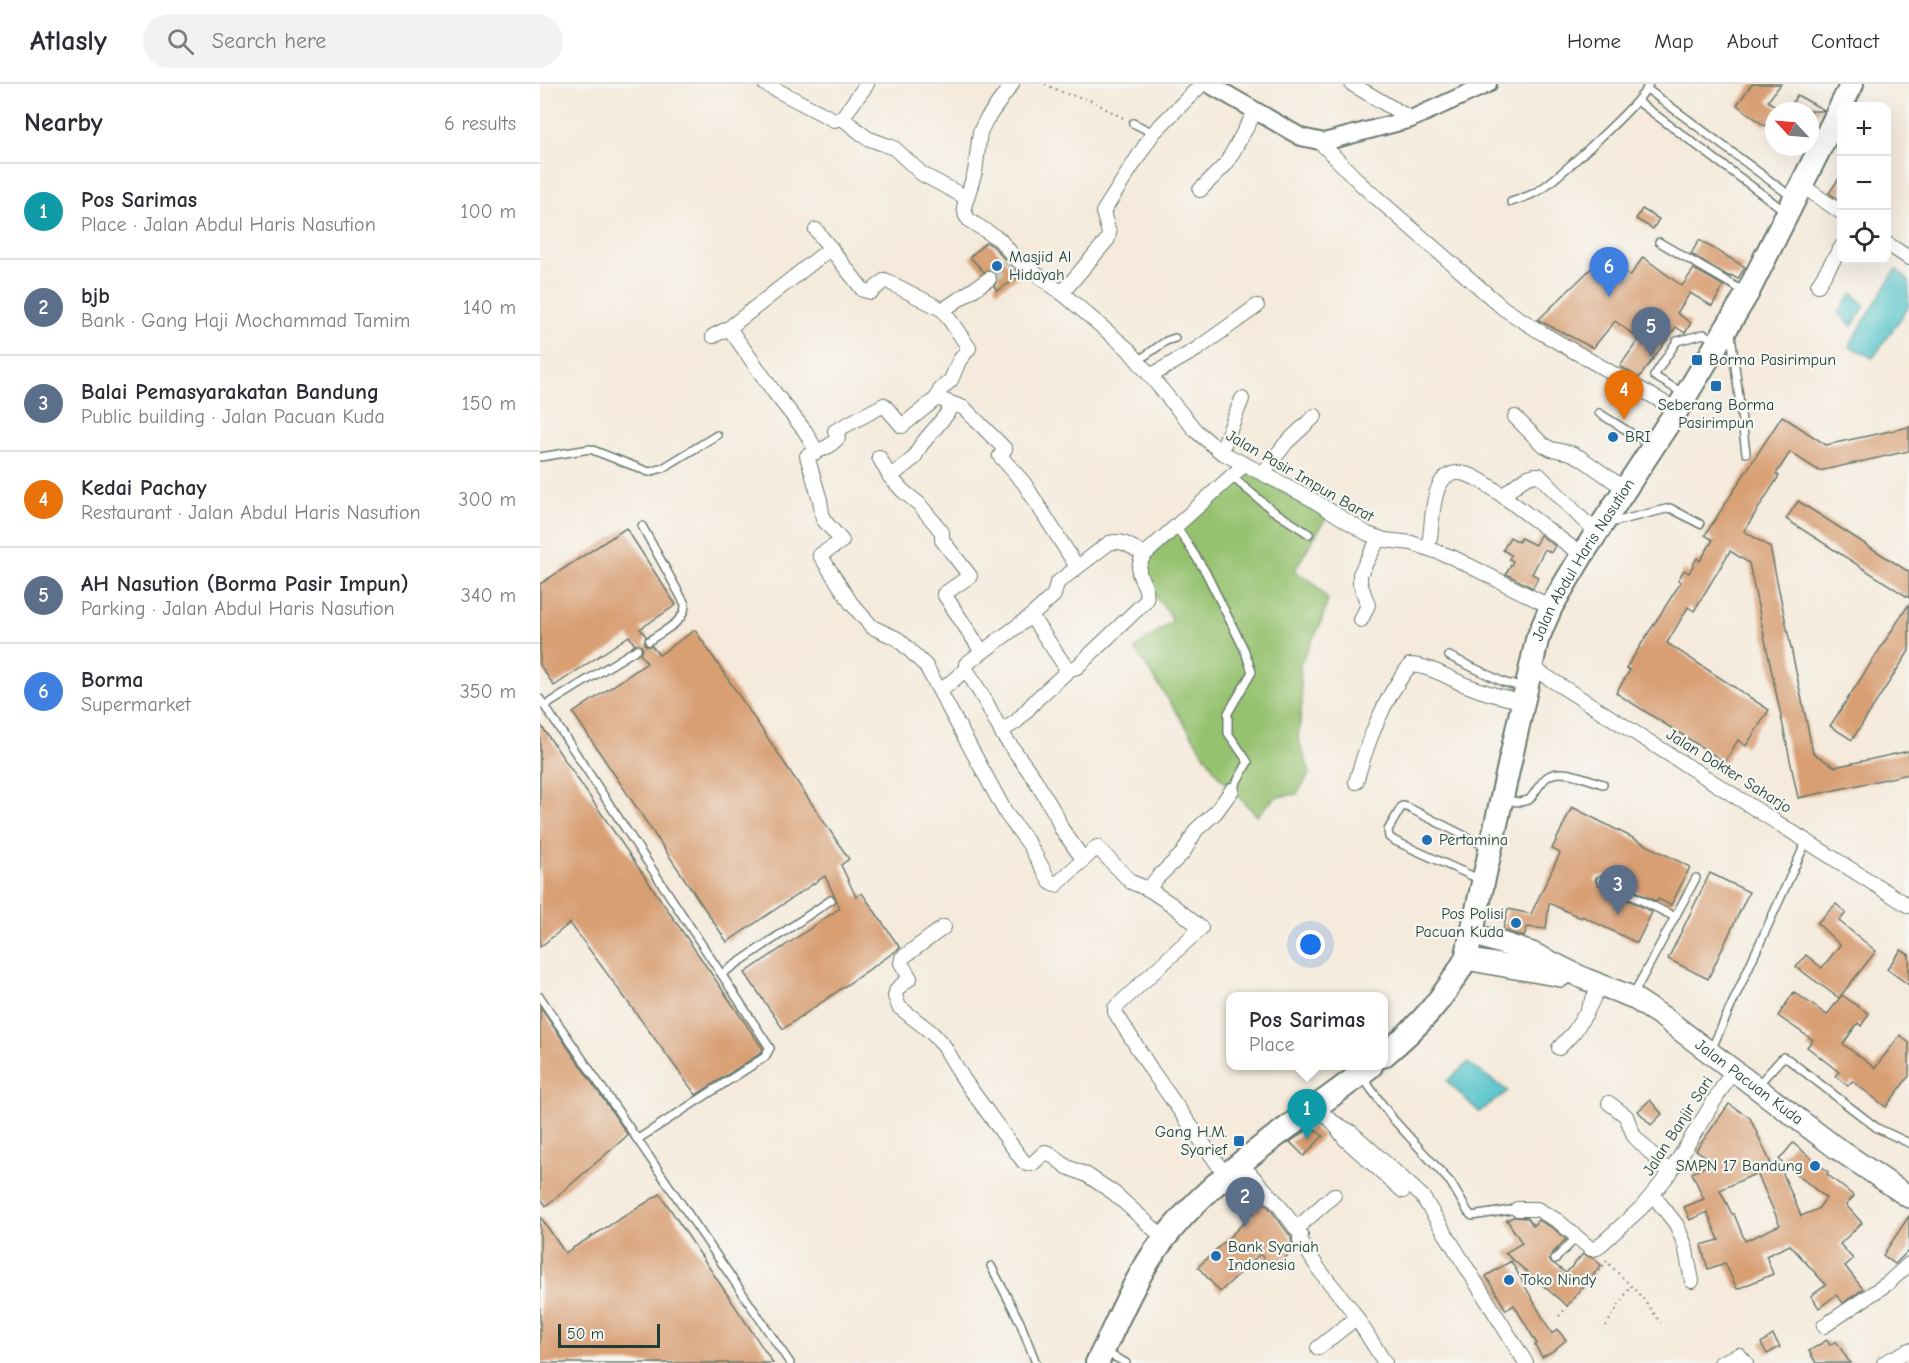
<!DOCTYPE html>
<meta charset="utf-8">
<style>
:root{--surface:#fff;--page:#f2f2f3;--text:#2b2b33;--muted:#7c7c81;--line:#e1e1e2;--accent:#0b8043}
body{margin:0;font-family:"Comic Neue",sans-serif;background:var(--page);color:var(--text)}
.controls{position:absolute;right:18px;top:18px;display:grid;overflow:hidden;border-radius:12px;box-shadow:0 6px 24px #0002}
.controls button{width:54px;height:54px;display:grid;place-items:center;padding:0;border:0;border-bottom:2px solid var(--line);background:var(--surface);color:var(--text);font:30px sans-serif}
.compass{position:absolute;left:1225px;top:18px;width:54px;height:54px;border-radius:50%;background:var(--surface);box-shadow:0 6px 24px #0002;rotate:296deg}
.scale{position:absolute;left:18px;bottom:15px;width:102px;box-sizing:border-box;padding-left:6px;border:3px solid #1f3d34;border-top:0;font-size:16px;line-height:21px;white-space:nowrap;color:#1f3d34;-webkit-text-stroke:4px #f6f6f2;paint-order:stroke}
.you{position:absolute;left:771px;top:861px;width:21px;height:21px;margin:-15px;border:4px solid #fff;border-radius:50%;background:#1a73e8;box-shadow:0 0 0 9px #1a73e833}
.badge{display:grid;place-items:center;width:39px;height:39px;border-radius:50%;background:var(--accent);color:#fff;font-size:20px;font-weight:700}
.pin{position:absolute;translate:-50% -50px;filter:drop-shadow(0 2px 3px #0008)}
.pin::after{content:'';position:absolute;top:32px;width:21px;height:18px;background:inherit;clip-path:polygon(0 0,100% 0,50% 100%)}
.popup{position:absolute;left:686px;top:908px;width:162px;height:78px;box-sizing:border-box;display:grid;place-content:center;border-radius:12px;background:var(--surface);filter:drop-shadow(0 2px 4px #0005);font-size:20px;white-space:nowrap;color:var(--muted)}
.popup b{font-size:22px;color:var(--text)}
.popup::after{content:'';position:absolute;left:50%;top:100%;margin-left:-12px;border:12px solid transparent;border-top-color:var(--surface)}
.list{margin:0;padding:0;list-style:none}
h2{display:flex;justify-content:space-between;align-items:center;height:78px;margin:0;padding:0 24px;font-size:26px}
h2 small{font-size:20px;font-weight:400;color:var(--muted)}
.list li{display:grid;grid-template-columns:39px 1fr auto;gap:18px;align-items:center;box-sizing:border-box;height:96px;padding:0 24px;border-top:2px solid var(--line)}
.list b{display:block;font-size:22px;white-space:nowrap}
.list p{margin:0;font-size:20px;white-space:nowrap;color:var(--muted)}
.list em{font-size:20px;font-style:normal;color:var(--muted)}
.icon{flex:none;width:33px;height:33px;fill:none;stroke:currentColor;stroke-width:2;stroke-linecap:round;stroke-linejoin:round}
.map{position:relative;flex:none;width:1369px;height:1279px;overflow:hidden}
header{display:flex;align-items:center;gap:36px;box-sizing:border-box;height:84px;padding:0 30px;background:var(--surface);border-bottom:2px solid var(--line)}
header strong{font-size:28px}
nav{display:flex;gap:33px;margin-inline-start:auto;font-size:21px}
.search{width:420px;height:54px;background:var(--page);display:flex;align-items:center;gap:15px;box-sizing:border-box;padding:0 21px;border-radius:33px;color:var(--muted);font-size:22px}
main{display:flex}
aside{flex:1;background:var(--surface)}
.map>svg:first-child{display:block}
.green{fill:#96c26f;stroke:#5a8052;stroke-width:1.5}
.water{fill:#56c4ca;stroke:#3a807f;stroke-width:1.5}
.building{fill:#d89f73;fill-rule:evenodd}
.lines{fill:none;stroke-linecap:round;stroke-linejoin:round}
.minor-tunnel{stroke:#cac7ba;stroke-width:14;stroke-dasharray:14 7;stroke-linecap:butt}
.service-casing{stroke:#6a7a6e;stroke-width:10}
.minor-casing{stroke:#6a7a6e;stroke-width:16}
.tertiary-casing{stroke:#6a7a6e;stroke-width:20}
.primary-casing{stroke:#6a7a6e;stroke-width:24}
.trunk-casing{stroke:#6a7a6e;stroke-width:26}
.path{stroke:#6a7a6e;stroke-width:2;stroke-dasharray:1.5 4.5;stroke-linecap:butt}
.service{stroke:#fff;stroke-width:7}
.minor{stroke:#fff;stroke-width:14}
.tertiary{stroke:#fff;stroke-width:16}
.primary{stroke:#fff;stroke-width:21}
.trunk{stroke:#fff;stroke-width:22}
.poi-dot{fill:#1f6fb2;stroke:#f6f6f2;stroke-width:2}
.labels{text-anchor:middle;dominant-baseline:central;stroke-width:4.5;stroke-linejoin:round;paint-order:stroke}
.poi-label{font-size:16px;fill:#1f3d34;stroke:#f6f6f2;text-anchor:start}
.street-label{font-size:16px;fill:#1f3d34;stroke:#f6f6f2}
</style>
<header>
<strong>Atlasly</strong>
<div class="search"><svg class="icon" aria-label="search" viewBox="0 0 24 24"><circle cx="10" cy="10" r="6"/><path d="M15 15l6 6"/></svg>Search here</div>
<nav><a>Home</a><a>Map</a><a>About</a><a>Contact</a></nav>
</header>
<main>
<aside>
<h2>Nearby<small>6 results</small></h2>
<ul class="list">
<li><span class="badge" style="background:#0f9aa8">1</span><div><b>Pos Sarimas</b><p>Place · Jalan Abdul Haris Nasution</p></div><em>100 m</em></li>
<li><span class="badge" style="background:#5c6f8a">2</span><div><b>bjb</b><p>Bank · Gang Haji Mochammad Tamim</p></div><em>140 m</em></li>
<li><span class="badge" style="background:#5c6f8a">3</span><div><b>Balai Pemasyarakatan Bandung</b><p>Public building · Jalan Pacuan Kuda</p></div><em>150 m</em></li>
<li><span class="badge" style="background:#e8710a">4</span><div><b>Kedai Pachay</b><p>Restaurant · Jalan Abdul Haris Nasution</p></div><em>300 m</em></li>
<li><span class="badge" style="background:#5c6f8a">5</span><div><b>AH Nasution (Borma Pasir Impun)</b><p>Parking · Jalan Abdul Haris Nasution</p></div><em>340 m</em></li>
<li><span class="badge" style="background:#3f7fe0">6</span><div><b>Borma</b><p>Supermarket</p></div><em>350 m</em></li>
</ul>
</aside>
<div class="map">
<svg width="1369" height="1279" viewBox="0 0 1369 1279">
<rect width="100%" height="100%" fill="#f6f6f2"/>
<filter id="ink" filterUnits="userSpaceOnUse"><feTurbulence type="fractalNoise" baseFrequency=".0167" numOctaves="2"/><feDisplacementMap in="SourceGraphic" scale="12" xChannelSelector="R" yChannelSelector="G"/><feConvolveMatrix kernelMatrix="1 2 1 2 8 2 1 2 1" color-interpolation-filters="sRGB"/></filter>
<filter id="wash" filterUnits="userSpaceOnUse"><feTurbulence type="fractalNoise" baseFrequency=".008" numOctaves="4" result="noise"/><feDisplacementMap in="SourceGraphic" scale="24" xChannelSelector="R" yChannelSelector="G"/><feGaussianBlur stdDeviation="1.35" result="paint"/><feColorMatrix in="noise" values="0 0 0 0 0 0 0 0 0 0 0 0 0 0 0 0 0 1.4 0 .05"/><feComposite in="paint" operator="in"/></filter>
<g filter="url(#wash)">
<rect width="100%" height="100%" fill="#f5eadb"/>
<path class="green" d="M704 386 787 432 754 487 774 499 788 516 780 541 760 580 762 619 758 655 770 689 757 710 735 713 717 732 678 691 595 565 632 537 630 531 599 492 608 474Z"/>
<g class="water">
<path d="M1356 185 1369 197 1368 224 1333 274 1309 262Z"/>
<path d="M1313 209 1325 222 1312 242 1298 229Z"/>
<path d="M928 979 968 1007 939 1028 907 997Z"/>
</g>
<g id="blocks">
<g class="building">
<path d="M1212 0H1241L1228 17 1238 24 1225 42 1197 21Z"/>
<path d="M1257 11 1284 26 1283 27H1248Z"/>
<path d="M1302 90V118L1289 109Z"/>
<path d="M1102 125 1119 135 1113 145 1096 135Z"/>
<path d="M1159 156 1205 183 1198 195 1191 191 1190 193 1151 170Z"/>
<path d="M446 158 453 162 470 182 482 191 457 207 454 202 458 195 456 190 449 186 444 188 430 173Z"/>
<path d="M1064 172 1090 192 1103 173 1142 202 1154 185 1184 202 1172 222 1150 209 1137 229 1151 239 1145 249 1136 243 1099 294 1080 282 1099 255 1075 237 1053 264 998 236Z"/>
<path d="M1242 332 1286 361 1369 343V367L1279 387 1250 368 1236 390 1239 392 1204 447 1230 463 1273 669 1295 683 1369 667V690L1258 714 1209 479 1190 467 1154 527 1148 523 1127 559 1229 626 1206 662 1198 656 1185 678 1076 609 1090 586 1086 584 1141 498 1138 496 1144 486 1149 489 1157 474 1160 477 1173 456 1165 451Z"/>
<path d="M1258 417 1369 488V514L1246 435Z"/>
<path d="M86 444 136 521 100 545 106 552 104 560 107 562H112L119 571 155 546 309 775 301 781 316 813 322 809 360 864 243 945 205 889 300 824 285 792 187 858 33 629 107 579 100 570 103 565 101 562 94 560 89 552 14 602 0 581V500Z"/>
<path d="M1000 451 1015 462 1011 469 1005 465 992 490 998 493 993 504 966 490 973 477 969 475 971 471 963 466 970 453 979 458 981 454 995 461Z"/>
<path d="M1369 520V567L1312 656 1290 642Z"/>
<path d="M0 640 223 965 221 969 156 1011 30 839 0 863Z"/>
<path d="M1032 723 1150 783 1131 821 1118 815 1117 818 1064 791 1056 793 1055 797 1058 801 1112 828 1097 859 1042 832 1041 834 1009 819 1006 845 987 843 984 853 963 846 968 825 991 830 1020 769 1012 765Z"/>
<path d="M1170 789 1209 808 1168 895 1128 875Z"/>
<path d="M1296 820 1306 829 1299 837 1336 867 1299 914 1256 883 1266 871 1282 884 1300 861 1277 839Z"/>
<path d="M1361 866 1369 871V901L1347 885Z"/>
<path d="M1254 908 1287 931 1302 911 1329 930 1321 942 1318 939 1303 960 1335 984 1360 951 1369 959V992L1346 1023 1312 997 1308 1002 1295 992 1299 988 1267 963 1273 956 1238 932Z"/>
<path d="M0 923 88 1051 6 1122 0 1113Z"/>
<path d="M1110 1016 1122 1030 1111 1041 1098 1027Z"/>
<path d="M1189 1020 1210 1034 1233 1084 1238 1078 1261 1132 1278 1125 1286 1114 1239 1076 1253 1059 1288 1088 1287 1090 1314 1112 1306 1121 1322 1139 1300 1160 1313 1175 1305 1182 1323 1205 1303 1219 1296 1211 1279 1224 1271 1212 1286 1201 1250 1161 1226 1172 1233 1190 1197 1205 1185 1179 1168 1185 1161 1161 1179 1156 1167 1128 1150 1136 1144 1123 1164 1115 1152 1089 1174 1078 1156 1066ZM1217 1089 1240 1141 1205 1157 1194 1130H1192L1180 1106Z"/>
<path d="M772 1043 783 1052 764 1072 750 1058Z"/>
<path d="M713 1107 731 1126 751 1153 752 1159 748 1163 752 1167 734 1185 720 1170 680 1208 658 1183 714 1129 703 1117Z"/>
<path d="M120 1110 233 1279H0V1132L25 1169Z"/>
<path d="M1369 1132V1166L1355 1180 1343 1171Z"/>
<path d="M973 1133 988 1134 993 1142 998 1136 1013 1144 1026 1155 1011 1171 1009 1176 1026 1189 1043 1170 1053 1174 1061 1181 1027 1222 965 1169 982 1159 967 1136Z"/>
<path d="M971 1177 1012 1250 1017 1245 1026 1256 1013 1267 1002 1273 995 1261 997 1260 974 1221 966 1226 946 1192Z"/>
<path d="M1233 1251 1240 1263 1227 1270 1221 1259Z"/>
<path d="M1287 1256 1290 1261 1296 1257 1310 1279H1276L1269 1267Z"/>
</g>
</g>
</g>
<g filter="url(#ink)">
<use href="#blocks" fill-opacity="0" stroke="#6a7a6e" stroke-width="1.5"/>
<g class="lines">
<path class="minor-tunnel" d="M449 195 471 179"/>
<g class="service-casing">
<g id="service">
<path d="M1107 5 1252 113"/>
<path d="M1097 17 1245 127"/>
<path d="M593 39 613 49"/>
<path d="M971 118C980 115 990 112 998 107 1017 95 1101 19 1109 0"/>
<path d="M1119 158 1205 208"/>
<path d="M1191 250 1206 369"/>
<path d="M599 276 626 257 635 254"/>
<path d="M1143 309 1114 292 1137 257 1164 250 1176 257"/>
<path d="M1059 329 1110 361"/>
<path d="M0 373 50 365 109 388 123 384 177 351"/>
<path d="M691 392 732 426 769 450"/>
<path d="M1070 439 1130 424 1160 440"/>
<path d="M102 442 145 520C146 538 122 547 109 557"/>
<path d="M636 442 665 487 704 565 712 588 688 629V649L708 678 692 706"/>
<path d="M909 572 963 598 984 604"/>
<path d="M0 615 230 964 225 973 98 1055"/>
<path d="M5 622 97 565"/>
<path d="M963 716 979 718 989 716C995 709 1000 699 1007 693 1021 682 1048 696 1063 700"/>
<path d="M941 796 855 757 849 753 848 746 862 722 867 723 947 763"/>
<path d="M1061 796 1135 833"/>
<path d="M183 889 291 816"/>
<path d="M1093 911 1156 794"/>
<path d="M0 913 250 1279"/>
<path d="M1171 966 1267 756"/>
<path d="M823 994 853 1035 911 1099 928 1128 932 1132 977 1125"/>
<path d="M1217 1002 1243 973 1249 976 1337 1044 1369 1059"/>
<path d="M1015 1175 1037 1153"/>
<path d="M451 1182 480 1238 496 1279"/>
<path d="M565 1268 586 1279"/>
</g>
</g>
<g class="minor-casing">
<g id="minor">
<path d="M225 0 294 36 302 34 327 0"/>
<path d="M472 0 446 36 440 48 435 88 424 123 426 132 430 137 459 155 476 175 522 209 588 265 656 347 681 368 768 413 828 450 845 456 872 459 912 473 1011 523"/>
<path d="M812 0 871 35"/>
<path d="M302 34 327 54 354 64 382 90 427 114"/>
<path d="M780 58 822 101 963 224 1002 249 1137 326"/>
<path d="M1261 101 1302 129"/>
<path d="M660 106 686 80 715 28"/>
<path d="M276 146 323 206 331 208 345 196 403 226 449 195"/>
<path d="M1346 159 1369 174"/>
<path d="M1278 201 1302 162"/>
<path d="M522 209 568 155 569 149 563 128 613 49 662 0"/>
<path d="M403 226 429 264 419 277 411 296 400 306 397 314 362 342 344 321 295 347 298 354 289 362 267 372 280 416 283 435 302 457 280 471 311 519 332 543 358 555 386 582 467 731 489 760 510 798 516 801 557 763 591 798 608 805 631 820 661 844 575 924V928L612 987 686 1092"/>
<path d="M189 244 234 308 265 347 277 368"/>
<path d="M173 252 189 244 291 164"/>
<path d="M612 291 657 265 717 222"/>
<path d="M397 314 424 324 465 365 460 372 484 399 537 483"/>
<path d="M975 333 1002 360 1011 365 1031 369 1041 374 1085 405"/>
<path d="M681 368 702 315"/>
<path d="M339 373 350 393 363 407 379 420 402 448V456L430 492 404 510 442 568"/>
<path d="M723 389 746 359 775 332"/>
<path d="M350 393 374 374 381 361 407 330 411 321"/>
<path d="M963 412 1042 471"/>
<path d="M890 454C892 439 892 422 897 407 909 371 945 398 963 412 973 404 985 390 999 391L1043 436 1057 447"/>
<path d="M491 532 525 582 530 585 537 583 606 517C610 495 590 495 604 471L705 380"/>
<path d="M821 536 828 521 820 499V490L839 454"/>
<path d="M991 583 1369 822"/>
<path d="M426 585 446 618 463 651 494 694 516 731 521 744 543 775"/>
<path d="M401 607 426 585V580L491 532 514 511 517 499 569 459C583 455 592 463 604 471"/>
<path d="M461 647 476 638 498 614 530 585"/>
<path d="M816 698C828 656 843 616 870 581 890 582 905 592 923 600 943 608 963 614 983 617"/>
<path d="M608 805 618 793 643 769 656 746 676 728 692 706"/>
<path d="M404 843 362 874 361 879 370 894 357 905 355 912 359 923 391 948 404 962 424 996 483 1077 487 1080H492L505 1068 509 1069 527 1083 547 1091 574 1109 625 1155"/>
<path d="M1019 964 1034 948 1046 929 1060 901"/>
<path d="M1069 1019 1086 1032 1094 1052 1130 1089"/>
<path d="M774 1022 793 1038 811 1048 882 1112 986 1279"/>
<path d="M795 1041 805 1055 863 1107"/>
<path d="M701 1080 738 1120 761 1151 760 1156 780 1187 811 1225 845 1279"/>
<path d="M1113 1111 1136 1140 1145 1161 1152 1197"/>
<path d="M977 1125H997L1018 1137 1051 1165 1057 1164 1101 1124 1130 1089 1193 986"/>
<path d="M756 1145 794 1111"/>
<path d="M1284 1242 1348 1199 1369 1180"/>
<path d="M778 1264 816 1234"/>
<path d="M1181 1279 1199 1271 1206 1279"/>
<path d="M1344 1279 1369 1266"/>
</g>
</g>
<g class="tertiary-casing">
<path id="tertiary" d="M669 0 761 53 784 58 871 35 948 0"/>
</g>
<g class="primary-casing">
<g id="primary">
<path id="s1" d="M933 850 992 869 1045 895 1092 913 1123 933 1295 1063 1369 1113"/>
<path d="M926 875 1021 892"/>
</g>
</g>
<g class="trunk-casing">
<g id="trunk">
<path id="s2" d="M843 972C880 941 902 917 926 875L991 583 997 556 1011 523 1042 471 1137 326 1207 210 1312 0"/>
<path d="M557 1279C575 1244 589 1206 611 1173 666 1091 756 1041 831 982"/>
</g>
</g>
<g class="path">
<path d="M505 0 526 10 548 15 585 35"/>
<path d="M1065 1176 1102 1213 1121 1239"/>
<path d="M1019 1232 1067 1177"/>
<path d="M1066 1242 1091 1201"/>
</g>
<use href="#service" class="service"/>
<use href="#minor" class="minor"/>
<use href="#tertiary" class="tertiary"/>
<use href="#primary" class="primary"/>
<use href="#trunk" class="trunk"/>
</g>
</g>
<g class="poi-dot">
<circle cx="457" cy="182" r="6"/>
<rect x="1151" y="270" width="12" height="12" rx="3"/>
<rect x="1170" y="296" width="12" height="12" rx="3"/>
<circle cx="1073" cy="353" r="6"/>
<circle cx="887" cy="756" r="6"/>
<circle cx="976" cy="839" r="6"/>
<rect x="693" y="1051" width="12" height="12" rx="3"/>
<circle cx="1275" cy="1082" r="6"/>
<circle cx="676" cy="1172" r="6"/>
<circle cx="969" cy="1196" r="6"/>
</g>
<g class="labels">
<g class="poi-label">
<text x="469" y="173">Masjid Al<tspan x="469" dy="18">Hidayah</tspan></text>
<text x="1169" y="276">Borma Pasirimpun</text>
<text x="1176" y="321" text-anchor="middle">Seberang Borma<tspan x="1176" dy="18">Pasirimpun</tspan></text>
<text x="1085" y="353">BRI</text>
<text x="899" y="756">Pertamina</text>
<text x="964" y="830" text-anchor="end">Pos Polisi<tspan x="964" dy="18">Pacuan Kuda</tspan></text>
<text x="687" y="1048" text-anchor="end">Gang H.M.<tspan x="687" dy="18">Syarief</tspan></text>
<text x="1263" y="1082" text-anchor="end">SMPN 17 Bandung</text>
<text x="688" y="1163">Bank Syariah<tspan x="688" dy="18">Indonesia</tspan></text>
<text x="981" y="1196">Toko Nindy</text>
</g>
<g class="street-label">
<text transform="translate(760 392) rotate(30)">Jalan Pasir Impun Barat</text>
<text stroke="none"><textPath href="#s2" startOffset="548">Jalan Abdul Haris Nasution</textPath></text>
<text transform="translate(1189 687) rotate(32)">Jalan Dokter Saharjo</text>
<text stroke="none"><textPath href="#s1" startOffset="316">Jalan Pacuan Kuda</textPath></text>
<text transform="translate(1138 1042) rotate(-57)">Jalan Banjir Sari</text>
</g>
</g>
</svg>
<div class="controls">
<button>+</button>
<button>−</button>
<button><svg class="icon" aria-label="locate" viewBox="0 0 24 24"><circle cx="12" cy="12" r="6"/><path d="M12 2v4M12 18v4M2 12h4M18 12h4"/></svg></button>
</div>
<svg class="compass" viewBox="-18 -18 36 36"><path d="M0-13l5 13h-10z" fill="#e53935"/><path d="M0 13l5-13h-10z" fill="#7c7c81"/></svg>
<div class="scale">50 m</div>
<div class="you"></div>
<div class="pin badge" style="left:767px;top:1055px;background:#0f9aa8">1</div>
<div class="popup"><b>Pos Sarimas</b>Place</div>
<div class="pin badge" style="left:705px;top:1143px;background:#5c6f8a">2</div>
<div class="pin badge" style="left:1078px;top:831px;background:#5c6f8a">3</div>
<div class="pin badge" style="left:1084px;top:336px;background:#e8710a">4</div>
<div class="pin badge" style="left:1111px;top:273px;background:#5c6f8a">5</div>
<div class="pin badge" style="left:1069px;top:213px;background:#3f7fe0">6</div>
</div>
</main>
